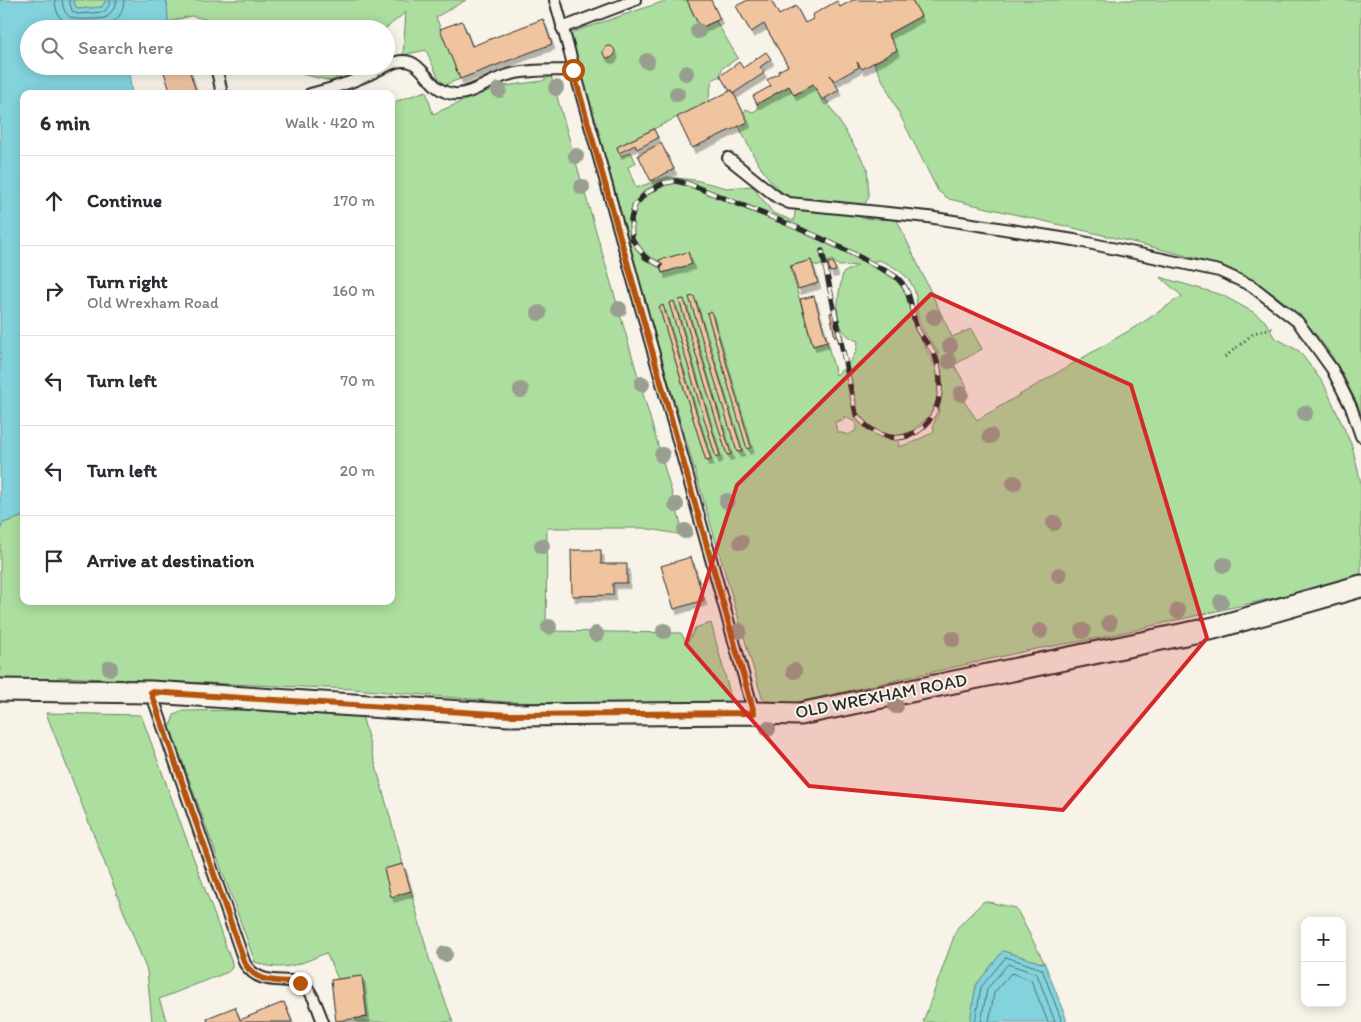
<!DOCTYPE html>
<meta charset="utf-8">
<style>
:root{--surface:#fff;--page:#f7f7f7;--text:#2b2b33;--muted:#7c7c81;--line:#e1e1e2}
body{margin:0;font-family:Itim,sans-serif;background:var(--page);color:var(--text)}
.controls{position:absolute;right:15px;bottom:15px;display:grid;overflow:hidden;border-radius:10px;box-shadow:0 2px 12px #0003}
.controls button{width:45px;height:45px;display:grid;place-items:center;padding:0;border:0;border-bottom:1px solid var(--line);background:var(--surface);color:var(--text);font:25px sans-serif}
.stop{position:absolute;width:15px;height:15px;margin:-11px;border:4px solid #b45309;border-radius:50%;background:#fff}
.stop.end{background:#b45309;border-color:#fff;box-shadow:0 1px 5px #0008}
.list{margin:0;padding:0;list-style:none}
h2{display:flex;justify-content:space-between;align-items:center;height:65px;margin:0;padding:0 20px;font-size:21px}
h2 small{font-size:16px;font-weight:400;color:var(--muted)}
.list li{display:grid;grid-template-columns:32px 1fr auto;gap:15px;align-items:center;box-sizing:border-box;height:90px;padding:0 20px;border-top:1px solid var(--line)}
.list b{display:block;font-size:19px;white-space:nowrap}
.list p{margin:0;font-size:16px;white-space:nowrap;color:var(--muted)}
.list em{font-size:16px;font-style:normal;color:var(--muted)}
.icon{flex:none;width:28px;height:28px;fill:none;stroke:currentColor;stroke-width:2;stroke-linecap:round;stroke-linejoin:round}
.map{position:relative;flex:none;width:1361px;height:1022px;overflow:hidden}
.search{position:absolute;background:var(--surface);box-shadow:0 2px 12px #0003;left:20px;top:20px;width:375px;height:55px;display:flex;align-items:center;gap:12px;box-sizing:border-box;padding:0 18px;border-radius:28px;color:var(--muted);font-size:19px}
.panel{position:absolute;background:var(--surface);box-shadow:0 2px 12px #0003;left:20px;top:90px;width:375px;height:515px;border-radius:10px}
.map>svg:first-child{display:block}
.green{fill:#acde9f;stroke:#6c8465;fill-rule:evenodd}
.water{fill:#83d3dd;stroke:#609096}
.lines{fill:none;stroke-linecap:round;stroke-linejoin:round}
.shore{stroke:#4e6e72;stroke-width:1}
.building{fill:#f1c4a0;stroke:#2b2b2b;filter:url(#shadow)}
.service-casing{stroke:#2b2b2b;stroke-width:14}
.minor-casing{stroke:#2b2b2b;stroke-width:25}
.path{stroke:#2b2b2b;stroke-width:3;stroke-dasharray:1 4;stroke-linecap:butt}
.service{stroke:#f7f3e8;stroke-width:10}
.minor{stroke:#f7f3e8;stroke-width:21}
.rail-casing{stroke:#2b2b2b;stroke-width:5.5}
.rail{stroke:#f7f3e8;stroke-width:4;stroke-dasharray:11;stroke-linecap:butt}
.tree{fill:#989e90}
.route{stroke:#b45309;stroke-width:6}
.marked{fill:#d62828;fill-opacity:0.2;stroke:#d62828;stroke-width:4;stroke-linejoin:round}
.labels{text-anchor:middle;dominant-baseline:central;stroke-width:4;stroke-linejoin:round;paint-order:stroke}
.street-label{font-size:18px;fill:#2b2b2b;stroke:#f7f3e8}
</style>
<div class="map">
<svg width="1361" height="1022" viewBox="0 0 1361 1022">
<defs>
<filter id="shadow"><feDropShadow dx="3" dy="5.5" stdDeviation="0" flood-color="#0004"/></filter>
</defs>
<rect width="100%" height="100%" fill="#f7f3e8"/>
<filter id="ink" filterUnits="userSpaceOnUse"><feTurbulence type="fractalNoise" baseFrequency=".02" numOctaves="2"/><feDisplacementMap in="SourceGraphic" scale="10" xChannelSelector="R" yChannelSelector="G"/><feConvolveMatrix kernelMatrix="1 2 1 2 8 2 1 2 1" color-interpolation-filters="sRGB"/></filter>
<g filter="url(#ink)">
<g class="green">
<path d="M73 0H106L102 7 77 9Z"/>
<path d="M164 0H466L436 17 460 79 442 86 426 50 403 55 406 12 385 29H253L191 16 168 22 167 3Z"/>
<path d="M668 0H687L700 28 716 21 738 58 722 68 720 76 712 80 708 102 617 147 621 156 631 152 636 163 628 167 636 188 667 177 695 180 727 188 752 186 773 213 794 221 795 212 799 202C794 199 787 196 782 192 765 180 748 146 739 126L747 122 743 114 746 109 753 112 758 109 757 104 789 86 795 95 813 84 822 100 825 98 867 167 869 197 859 213 861 218 897 220 952 337 971 329 982 349 954 365 967 387 958 393 977 420 1142 323 1182 296 1160 277 1222 295 1253 312 1265 321 1274 337 1299 351 1324 384 1352 446 1361 483V578L1099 638 1031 650 776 707 762 698 620 217 618 201 602 154 571 42 570 33ZM688 252 692 264 662 273 659 261ZM832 260 839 266 858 265 843 273C838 296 829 332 858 341 857 357 848 365 836 375L827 342 813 346 790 266 805 262 819 266ZM879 260C896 267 913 277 916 297 917 305 916 313 919 320 922 332 931 340 937 351 939 355 939 361 940 366L937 369 914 327 905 291 894 278 867 263ZM937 398 940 399 939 412 933 425 934 432 911 443 898 447 901 435 912 431 933 413ZM844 416 856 423V430L849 435 837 432 835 422 845 419Z"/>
<path d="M912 0H1361V415C1359 405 1353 396 1349 387 1329 345 1296 304 1254 282 1218 262 1175 253 1136 243 1079 229 1022 216 966 203L949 199 938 191 874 63 897 50 888 34 921 16Z"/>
<path d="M293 66H359L331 81 301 74Z"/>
<path d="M551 76 684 535 643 528H547L546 631 681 633 687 644 695 628 711 623 733 705 690 706 506 702 353 689 59 677 53 683 0 684V530L3 523 24 516V601H391V103L426 91 433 114 496 87 542 81Z"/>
<path d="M249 710 361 712 403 864 384 869 392 896 411 891 429 958 453 1022H357L355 1019 367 1017 362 976 338 979 326 953C300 964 283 973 255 962L170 727 174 715 182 711Z"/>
<path d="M46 713 141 715 232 963V968L228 972 159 999 167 1022H152L147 971Z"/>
<path d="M984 901 1016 908 1045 964 1003 951 976 985 970 1022H923L957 928Z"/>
</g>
<g class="water">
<path d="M0 0H73L77 9 102 7 106 0H164L167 3 168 22 143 29H29V66H128L132 94H24V516L3 523 0 530Z"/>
<path d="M1003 951 1045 964 1066 1018V1022H970L976 985Z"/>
</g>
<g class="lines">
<g class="shore">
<path d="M55 0C56 22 69 28 89 27 107 26 123 23 124 0"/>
<path d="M62 0C64 20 74 20 91 19 97 19 102 19 107 17L115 7 117 0"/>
<path d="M69 0 72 11 77 14 104 12 110 4V0"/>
<path d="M975 1022 981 987 1006 957 1042 969 1062 1022"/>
<path d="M981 1022 987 989 1008 964 1037 974 1055 1022"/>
<path d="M989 1022 994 993 1011 973 1031 980 1048 1022"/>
</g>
</g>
<g class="building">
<path d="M687 0H711L720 19 700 28Z"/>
<path d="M748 0H771L779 15 796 6 805 23 813 19 812 15 837 1 840 7 853 0H912L921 16 888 34 897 50 862 69 857 62 859 67 834 81 830 75 839 90 822 100 813 84 794 95 789 86 757 104 753 96 771 86 767 80 779 73 778 71 788 66 764 24 751 32 736 6Z"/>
<path d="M543 19 552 44 460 79 440 29 462 21 472 46Z"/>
<circle cx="609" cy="52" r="6"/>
<path d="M766 52 771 59 760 67 764 73 734 93 732 90 730 91 720 76 739 62 743 68Z"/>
<path d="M162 66H188L196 91 189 94H171Z"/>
<path d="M732 90 748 122 692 148 677 117Z"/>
<path d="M654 129 658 138 637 149 635 145 619 153 617 147Z"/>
<path d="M661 143 674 169 651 181 638 155Z"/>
<path d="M688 252 692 264 662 273 659 260Z"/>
<path d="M811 260 818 283 798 289 791 266Z"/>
<path d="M833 262 836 271 830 272 828 263Z"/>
<path d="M694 296 742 451 737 452 689 297Z"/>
<path d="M814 296 827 342 813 346 800 299Z"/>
<path d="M684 299 731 454 727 455 679 300Z"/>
<path d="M674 301 720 456 716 458 669 303Z"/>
<path d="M663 305 711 460 706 461 659 307Z"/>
<path d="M711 311 751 447 747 449 707 313Z"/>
<path d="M836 312 841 336 835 337 830 313Z"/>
<path d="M571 550H601V564H627V583H613V595L572 596Z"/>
<path d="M691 557 704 600 674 609 661 566Z"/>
<path d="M403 864 411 891 391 897 384 869Z"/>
<path d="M362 976 367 1017 336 1021 331 980Z"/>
<path d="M284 1002 292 1022H208L207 1018 235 1007 240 1020Z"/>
</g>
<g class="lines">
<g class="service-casing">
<g id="service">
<path d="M555 0 754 713"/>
<path d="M562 28 635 0"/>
<path d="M216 66 222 94"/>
<path d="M386 66C425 46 422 91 454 94 469 96 492 79 508 75 529 69 552 71 573 70"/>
<path d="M310 94C336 88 362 79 386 66"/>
<path d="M728 158 778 198 789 203 928 217 1074 240 1219 271 1252 286 1298 322 1332 369 1351 407 1361 436"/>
<path d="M151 692 245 964C264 992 293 971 308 989 315 998 319 1012 323 1022"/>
</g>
</g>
<g class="minor-casing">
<path id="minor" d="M0 690 151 692 509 715 754 713 800 714 1214 628 1361 586"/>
</g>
<path class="path" d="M1225 357 1254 333 1275 327"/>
<use href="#service" class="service"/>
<use href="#minor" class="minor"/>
<g class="rail-casing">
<path id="rail" d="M660 265 645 257 632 239 631 219 635 205 646 193 664 183 676 181 689 184C747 208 807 229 863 259 873 265 886 270 896 277 912 290 910 307 916 325 918 333 925 340 930 347 937 357 940 371 940 383 942 435 888 459 856 414L822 251"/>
</g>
<use href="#rail" class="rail"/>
</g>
<g class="tree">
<circle cx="698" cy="31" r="8"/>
<circle cx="647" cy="61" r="8"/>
<circle cx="686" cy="73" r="8"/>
<circle cx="556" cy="88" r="8"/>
<circle cx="499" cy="90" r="8"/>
<circle cx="677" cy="94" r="8"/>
<circle cx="576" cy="156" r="8"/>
<circle cx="582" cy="187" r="8"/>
<circle cx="619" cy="309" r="8"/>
<circle cx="539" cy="313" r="8"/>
<circle cx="934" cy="317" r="8"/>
<circle cx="950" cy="346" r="8"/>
<circle cx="949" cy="361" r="8"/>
<circle cx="642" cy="384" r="8"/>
<circle cx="521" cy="390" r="8"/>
<circle cx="961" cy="394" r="8"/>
<circle cx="1305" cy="413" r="8"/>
<circle cx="990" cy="436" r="8"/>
<circle cx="662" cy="455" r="8"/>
<circle cx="1014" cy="483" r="8"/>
<circle cx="727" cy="501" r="8"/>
<circle cx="676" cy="505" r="8"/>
<circle cx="1054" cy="523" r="8"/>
<circle cx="685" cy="531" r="8"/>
<circle cx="741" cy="542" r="8"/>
<circle cx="542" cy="546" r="8"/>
<circle cx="1224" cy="565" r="8"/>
<circle cx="1059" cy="575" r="8"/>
<circle cx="1221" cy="602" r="8"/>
<circle cx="1178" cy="611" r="8"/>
<circle cx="1109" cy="623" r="8"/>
<circle cx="549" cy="627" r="8"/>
<circle cx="664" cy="631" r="8"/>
<circle cx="739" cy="631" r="8"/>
<circle cx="1040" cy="631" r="8"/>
<circle cx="1083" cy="631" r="8"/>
<circle cx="596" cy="634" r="8"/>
<circle cx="953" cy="639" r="8"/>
<circle cx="110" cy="668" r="8"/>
<circle cx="794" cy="671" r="8"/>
<circle cx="896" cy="706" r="8"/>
<circle cx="768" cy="729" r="8"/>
<circle cx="445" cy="954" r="8"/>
</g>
</g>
<g class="lines" filter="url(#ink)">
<path class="route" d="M300 983C277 980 258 984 245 964L151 692 509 715 754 713 573 70"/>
</g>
<path class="marked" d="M931 294 1131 385 1207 638 1063 810 809 786 686 644 737 485Z"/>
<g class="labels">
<g class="street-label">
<text transform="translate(881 696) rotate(-11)">OLD WREXHAM ROAD</text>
</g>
</g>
</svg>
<div class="controls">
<button>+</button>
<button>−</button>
</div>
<div class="stop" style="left:573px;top:70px"></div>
<div class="stop end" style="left:300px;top:983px"></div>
<div class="search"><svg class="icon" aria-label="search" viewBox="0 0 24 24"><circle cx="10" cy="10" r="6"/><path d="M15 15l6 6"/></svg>Search here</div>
<section class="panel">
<h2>6 min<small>Walk · 420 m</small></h2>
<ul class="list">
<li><svg class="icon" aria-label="ahead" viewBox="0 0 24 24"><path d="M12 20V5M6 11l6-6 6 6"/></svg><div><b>Continue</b></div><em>170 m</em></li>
<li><svg class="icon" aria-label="right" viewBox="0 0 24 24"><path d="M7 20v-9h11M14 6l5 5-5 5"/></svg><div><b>Turn right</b><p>Old Wrexham Road</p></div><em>160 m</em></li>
<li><svg class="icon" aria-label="left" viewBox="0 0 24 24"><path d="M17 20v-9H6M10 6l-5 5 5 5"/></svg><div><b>Turn left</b></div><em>70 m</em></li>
<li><svg class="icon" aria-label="left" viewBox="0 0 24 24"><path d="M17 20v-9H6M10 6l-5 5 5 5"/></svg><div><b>Turn left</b></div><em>20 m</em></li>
<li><svg class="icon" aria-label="arrive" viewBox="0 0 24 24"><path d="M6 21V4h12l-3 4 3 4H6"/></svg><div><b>Arrive at destination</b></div></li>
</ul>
</section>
</div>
